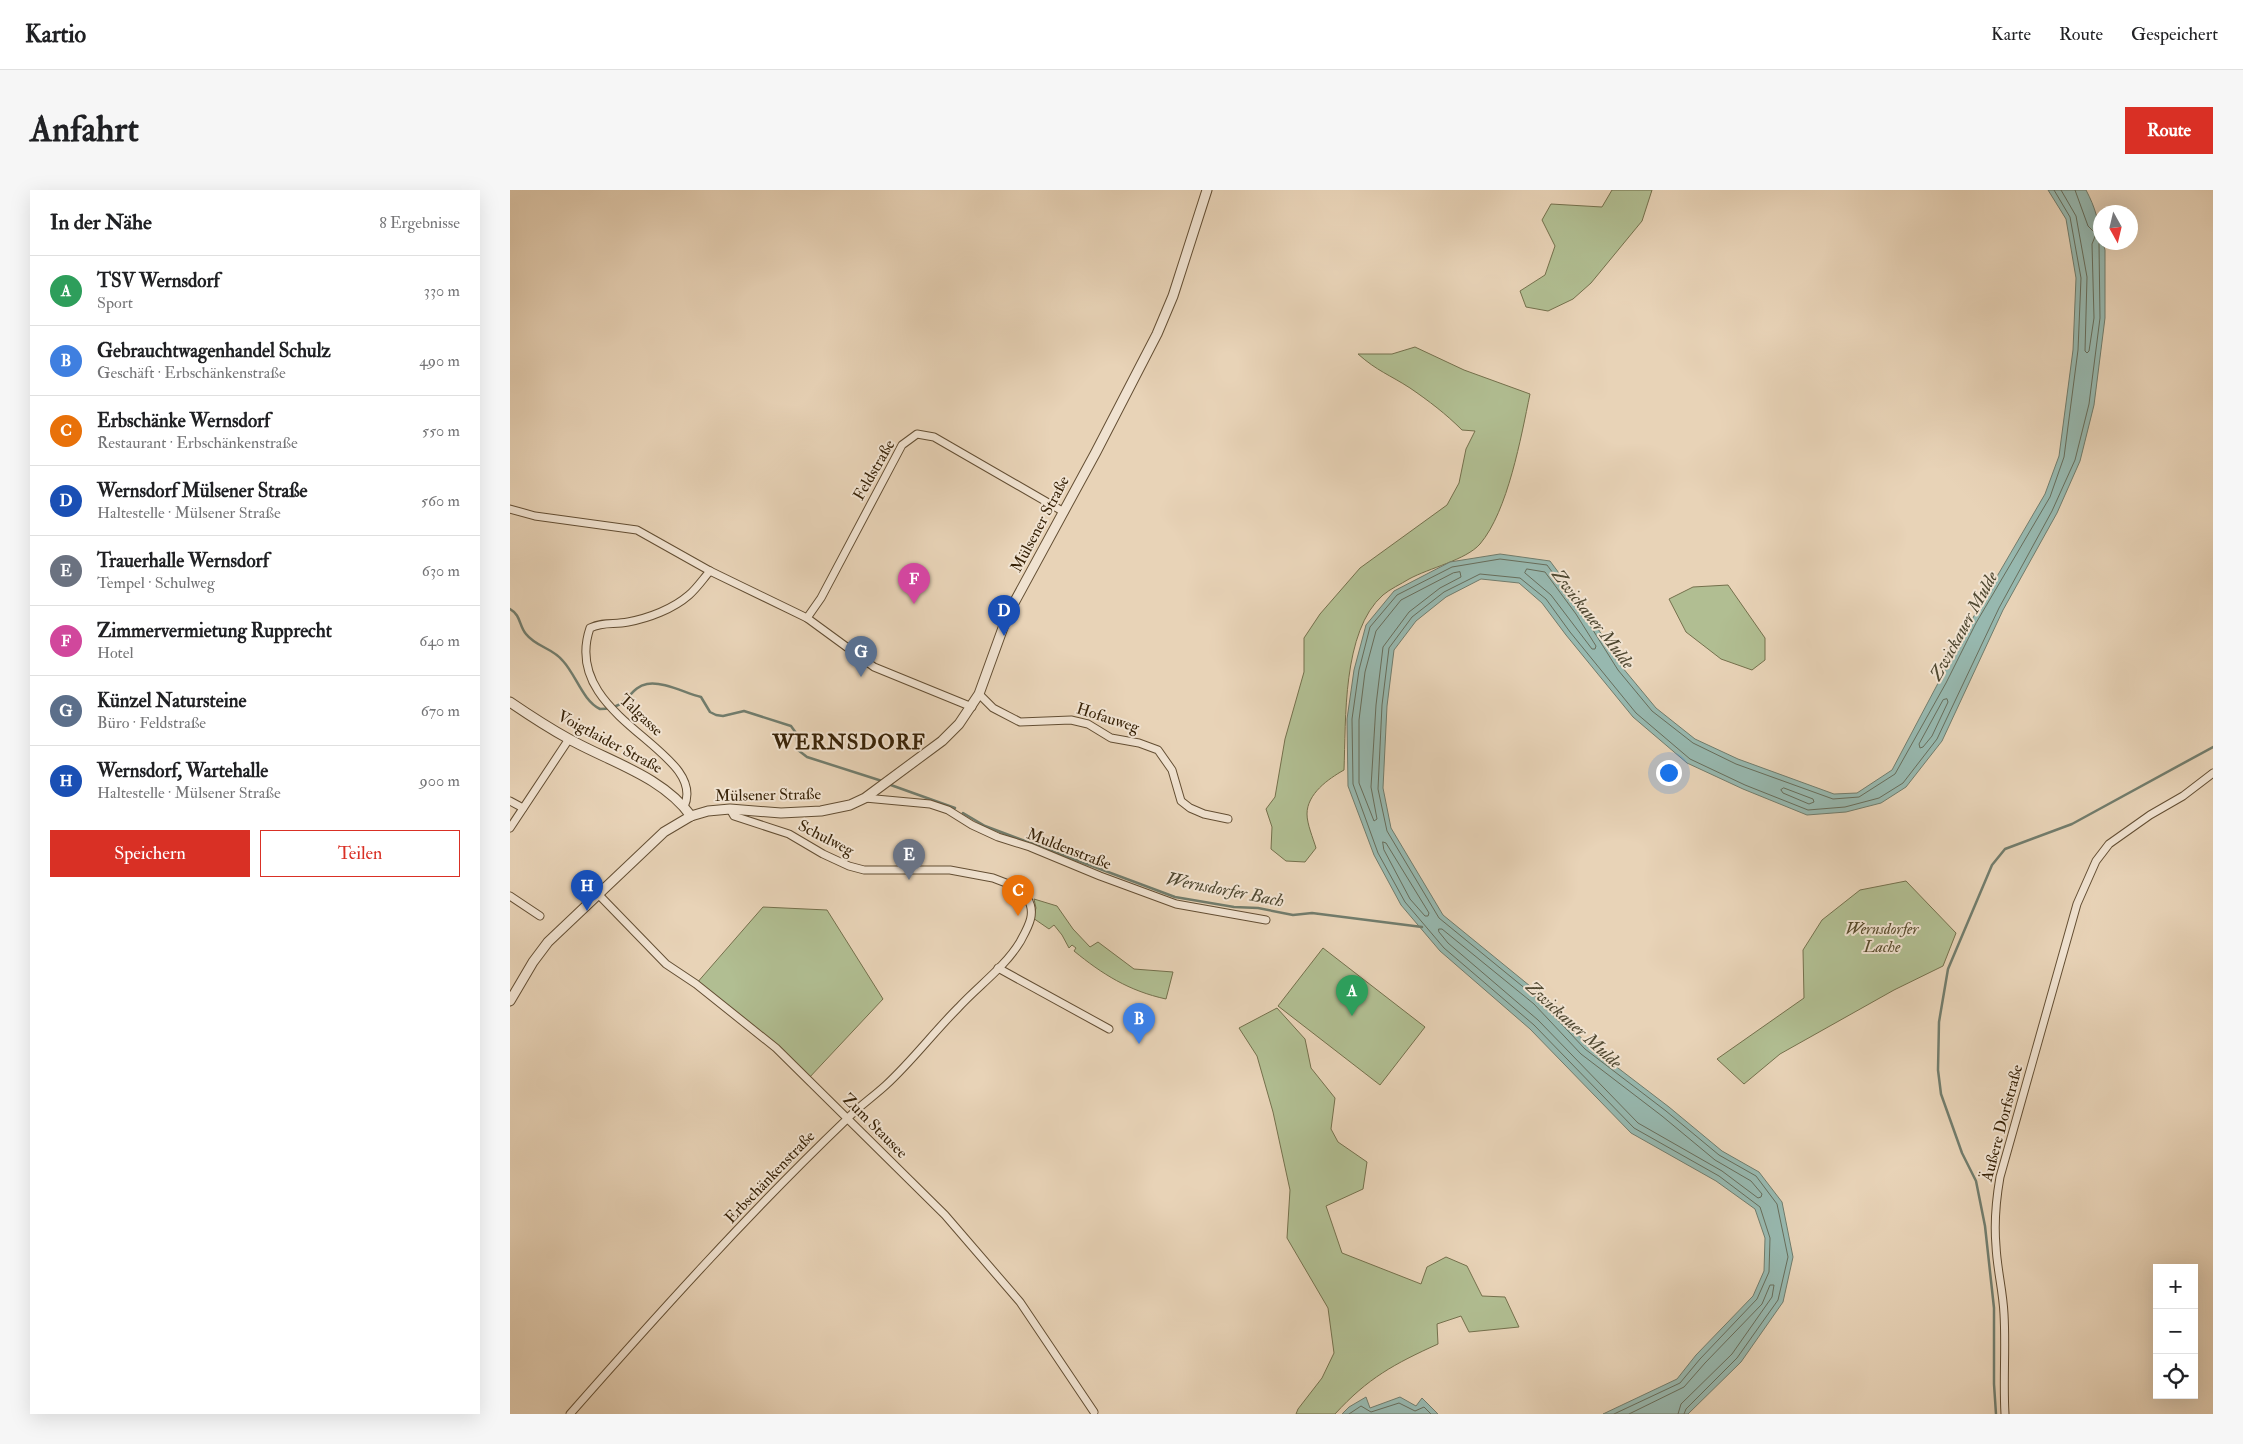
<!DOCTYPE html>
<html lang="de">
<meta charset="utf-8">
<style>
:root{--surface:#fff;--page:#f6f6f6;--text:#202124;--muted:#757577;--line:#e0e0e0;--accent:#d93025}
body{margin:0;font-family:"IM FELL Double Pica",serif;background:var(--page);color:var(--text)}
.controls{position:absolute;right:15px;bottom:15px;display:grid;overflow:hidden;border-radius:0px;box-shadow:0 5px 20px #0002}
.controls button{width:45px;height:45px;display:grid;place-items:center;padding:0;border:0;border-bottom:1px solid var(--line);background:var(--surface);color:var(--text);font:25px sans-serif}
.compass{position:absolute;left:1583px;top:15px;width:45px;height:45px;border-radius:50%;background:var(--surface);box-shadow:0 5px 20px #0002;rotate:172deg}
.you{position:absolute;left:1158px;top:582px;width:18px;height:18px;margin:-12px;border:4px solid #fff;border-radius:50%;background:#1a73e8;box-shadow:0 0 0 8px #1a73e833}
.badge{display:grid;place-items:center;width:32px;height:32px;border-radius:50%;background:var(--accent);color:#fff;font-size:16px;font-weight:700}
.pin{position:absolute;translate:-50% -41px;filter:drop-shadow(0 1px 2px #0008)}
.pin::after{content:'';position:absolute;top:26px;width:18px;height:15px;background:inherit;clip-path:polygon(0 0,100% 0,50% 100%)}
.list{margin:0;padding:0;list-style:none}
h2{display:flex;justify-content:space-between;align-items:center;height:65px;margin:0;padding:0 20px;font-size:21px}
h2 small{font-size:16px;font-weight:400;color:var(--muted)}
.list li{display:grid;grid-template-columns:32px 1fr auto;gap:15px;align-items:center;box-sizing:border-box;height:70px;padding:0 20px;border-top:1px solid var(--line)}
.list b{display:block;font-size:19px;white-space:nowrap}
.list p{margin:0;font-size:16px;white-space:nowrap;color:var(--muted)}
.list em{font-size:16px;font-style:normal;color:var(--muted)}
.actions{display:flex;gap:10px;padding:15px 20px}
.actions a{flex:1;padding:11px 0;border:1px solid var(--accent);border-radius:0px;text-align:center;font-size:18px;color:var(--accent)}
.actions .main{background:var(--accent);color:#fff}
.icon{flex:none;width:28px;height:28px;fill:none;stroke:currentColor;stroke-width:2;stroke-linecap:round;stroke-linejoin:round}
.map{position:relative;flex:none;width:1703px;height:1224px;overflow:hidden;border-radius:0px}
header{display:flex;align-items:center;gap:30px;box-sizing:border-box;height:70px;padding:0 25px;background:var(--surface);border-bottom:1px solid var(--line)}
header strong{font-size:24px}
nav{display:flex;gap:28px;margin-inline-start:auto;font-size:18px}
.intro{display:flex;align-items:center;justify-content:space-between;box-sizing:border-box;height:120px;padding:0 30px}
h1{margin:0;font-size:35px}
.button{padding:12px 22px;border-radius:0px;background:var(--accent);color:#fff;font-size:18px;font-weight:700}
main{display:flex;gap:30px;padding:0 30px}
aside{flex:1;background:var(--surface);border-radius:0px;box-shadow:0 5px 20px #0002}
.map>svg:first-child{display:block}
.green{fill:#b1be92;stroke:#74704c}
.water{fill:#97b8af;stroke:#717c6c}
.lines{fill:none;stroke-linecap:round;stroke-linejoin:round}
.shore{stroke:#676d5b;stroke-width:1}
.stream{stroke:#717c6c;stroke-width:2.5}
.minor-casing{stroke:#634e33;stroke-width:9}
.tertiary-casing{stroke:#634e33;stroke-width:11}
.minor{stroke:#f0e2d0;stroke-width:7}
.tertiary{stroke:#f0e2d0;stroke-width:9}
.labels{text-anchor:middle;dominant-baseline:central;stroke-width:4;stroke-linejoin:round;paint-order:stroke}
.street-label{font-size:16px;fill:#372207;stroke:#f0e2d0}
.park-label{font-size:16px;font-style:italic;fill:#56492a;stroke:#f0e2d0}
.water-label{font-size:18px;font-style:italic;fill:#4f4831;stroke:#f0e2d0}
.district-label{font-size:21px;font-weight:bold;letter-spacing:1px;fill:#372207;stroke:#f0e2d0}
</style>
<header>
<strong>Kartio</strong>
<nav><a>Karte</a><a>Route</a><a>Gespeichert</a></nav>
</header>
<div class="intro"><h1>Anfahrt</h1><a class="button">Route</a></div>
<main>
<aside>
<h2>In der Nähe<small>8 Ergebnisse</small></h2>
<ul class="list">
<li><span class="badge" style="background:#2e9e5b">A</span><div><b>TSV Wernsdorf</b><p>Sport</p></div><em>330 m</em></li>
<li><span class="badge" style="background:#3f7fe0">B</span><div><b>Gebrauchtwagenhandel Schulz</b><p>Geschäft · Erbschänkenstraße</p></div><em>490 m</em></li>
<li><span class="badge" style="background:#e8710a">C</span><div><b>Erbschänke Wernsdorf</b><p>Restaurant · Erbschänkenstraße</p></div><em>550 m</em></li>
<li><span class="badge" style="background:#1a4fb4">D</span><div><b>Wernsdorf Mülsener Straße</b><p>Haltestelle · Mülsener Straße</p></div><em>560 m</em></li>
<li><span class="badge" style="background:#6b7280">E</span><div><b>Trauerhalle Wernsdorf</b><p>Tempel · Schulweg</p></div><em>630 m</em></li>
<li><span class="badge" style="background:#d1479c">F</span><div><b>Zimmervermietung Rupprecht</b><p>Hotel</p></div><em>640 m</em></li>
<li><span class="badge" style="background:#5c6f8a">G</span><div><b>Künzel Natursteine</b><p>Büro · Feldstraße</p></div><em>670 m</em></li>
<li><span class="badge" style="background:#1a4fb4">H</span><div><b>Wernsdorf, Wartehalle</b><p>Haltestelle · Mülsener Straße</p></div><em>900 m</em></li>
</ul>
<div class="actions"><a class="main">Speichern</a><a>Teilen</a></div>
</aside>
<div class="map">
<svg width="1703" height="1224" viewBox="0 0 1703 1224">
<rect width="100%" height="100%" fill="#e8d3b7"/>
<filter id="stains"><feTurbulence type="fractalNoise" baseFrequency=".004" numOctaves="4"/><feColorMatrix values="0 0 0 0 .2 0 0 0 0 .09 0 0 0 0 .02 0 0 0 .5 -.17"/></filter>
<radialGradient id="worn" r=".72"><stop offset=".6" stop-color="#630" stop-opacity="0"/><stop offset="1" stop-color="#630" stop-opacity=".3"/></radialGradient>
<g class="green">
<path d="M1102 0H1142L1132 31 1081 93 1063 109 1038 121 1016 117 1010 101 1035 85 1045 56 1032 30 1041 14 1092 17Z"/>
<path d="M905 157 954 180 1020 204C1011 247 998 321 970 354 956 370 919 378 899 389 891 394 880 399 873 405 832 441 836 530 834 580 818 589 797 604 797 624 797 634 803 648 806 658L795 672 776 671 761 659 762 637 756 619 765 607 775 549 794 482V448L810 424 850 378 937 315 949 293 956 259 965 241 952 240C936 224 919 211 900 198 880 185 867 181 848 164H882Z"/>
<path d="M1218 395 1255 448V470L1242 480 1211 469 1176 442 1159 409 1183 397Z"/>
<path d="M1396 691 1446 743 1433 776 1384 800 1270 864 1234 894 1207 869 1294 808 1293 760 1312 730 1350 700Z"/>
<path d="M524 709 547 716 563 739 580 757 588 752 624 779 663 782 656 809C619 801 592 784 564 761L566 758 562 755 559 758 552 745 544 735 539 739 523 728 526 718Z"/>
<path d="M253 717 317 720 373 809 298 889 186 794Z"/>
<path d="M813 758 915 837 870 895 768 816Z"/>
<path d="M767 818 795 849 801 878 825 908 821 939 828 952 857 972 853 999 816 1016 832 1063 911 1094 917 1077 936 1067 957 1076 972 1106 995 1107 1009 1137 959 1142 951 1126 927 1134 928 1154C884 1174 858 1188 825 1224H786L788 1219 812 1188 824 1163 818 1118 777 1048 780 1000 763 922 747 866 729 838Z"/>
</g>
<g class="water">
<path d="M1538 0H1576C1585 17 1590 33 1590 52L1593 53 1595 60V128L1584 215 1570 271 1547 323 1493 420 1432 551 1396 597 1371 613 1336 622 1297 625 1233 599 1177 573 1123 527 1056 445 1032 413 1009 393 971 389 936 407 906 431 884 460 877 516 873 598 881 638 933 725 1031 805 1078 855 1159 917 1212 961 1249 982 1272 1012 1283 1067 1273 1112 1231 1172 1178 1224H1093L1167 1189 1186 1165 1243 1106 1254 1081 1255 1048 1245 1019 1206 991 1121 943 1020 839 930 761 891 715 864 665 838 596 837 529 844 480 856 435 884 401 940 372 990 364 1040 371 1075 418 1112 477 1146 518 1185 549 1228 569 1324 604 1347 603 1382 580 1461 431 1535 304 1549 266 1563 160 1566 88 1556 29Z"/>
<path d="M856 1207 860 1218 890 1207 906 1216 912 1208 928 1224H832L839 1217Z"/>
</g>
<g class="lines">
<g class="shore">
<path d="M1551 0 1566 26 1577 87 1575 161 1577 163 1579 161 1584 128 1582 54 1586 44 1578 36 1565 0"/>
<path d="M1017 379 1035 382 1066 424 1086 456 1085 459H1082L1041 405 1015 383Z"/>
<path d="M950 382 951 387 930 398 899 422 873 457 866 515 861 597 867 629 864 631 849 593V530L855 482 866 441 891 410 943 383Z"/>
<path d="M1437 509 1438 512 1422 546 1413 557 1410 558 1409 554 1433 510Z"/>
<path d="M1274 598 1303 609 1304 612 1299 614 1273 603 1271 600Z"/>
<path d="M873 652 876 653 919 723 918 726H915L900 709 874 660Z"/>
<path d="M929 739H932L1024 814 1071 864 1152 926 1205 970 1241 991 1252 1004 1251 1007 1248 1008 1212 981 1128 933 1028 830 938 753 929 742Z"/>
<path d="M839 1224 851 1216 861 1222 889 1213 905 1221 914 1217 921 1224"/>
<path d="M1104 1224 1170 1193 1190 1169 1247 1109 1259 1082 1260 1048 1250 1017 1209 986 1124 938 1024 835 934 758 895 712 868 663 843 594 842 529 849 480 860 437 887 405 942 377 990 369 1037 375 1071 421 1108 480 1142 521 1183 553 1226 574 1323 609 1349 607 1385 584 1436 493 1466 433 1540 307 1554 267 1568 160 1571 88 1560 27 1544 0"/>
<path d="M1119 1224 1174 1197 1195 1173 1252 1114 1260 1095H1264L1262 1107 1222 1164 1171 1214 1168 1224"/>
<path d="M1174 1224 1176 1219 1227 1168 1268 1110 1278 1067 1267 1014 1246 986 1209 965 1156 921 1075 859 1028 809 929 728 877 641 868 599 872 515 879 458 902 427 934 402 970 384 1010 388 1036 409 1060 442 1126 523 1180 569 1235 595 1298 620 1335 617 1369 608 1393 593 1427 549 1489 418 1542 321 1565 270 1579 214 1590 128 1589 54 1590 49"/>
</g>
<g class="stream">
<path d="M0 419C11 425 9 436 16 444 26 457 43 458 53 471 66 485 73 511 90 519 120 519 117 498 137 494 153 491 175 503 191 507L200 522 206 525 213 526 234 521 281 536 286 543 288 560 297 567 372 591"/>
<path d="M378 594 445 618"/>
<path d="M453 623 475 636 665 707 724 717 748 718 783 725 802 723 912 737"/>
<path d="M1486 1224 1484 1194V1118L1475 1036 1466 991 1452 963 1431 904 1428 880 1429 832 1438 779 1482 675 1495 659 1562 634 1703 557"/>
</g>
<g class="minor-casing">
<g id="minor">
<path d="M0 319 25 326 127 340 200 381 297 428 311 408 392 255 407 244 424 247 554 322"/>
<path d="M297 428 364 477 462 517"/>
<path d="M469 504 483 518 510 532 561 530 578 534 601 548 629 553 648 560 662 580 671 611 680 618 694 624 718 629"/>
<path d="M355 608 420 614 438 620 462 635 488 647 520 657 590 686 666 714 756 730"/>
<path d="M0 611 13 618"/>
<path d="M174 617C200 560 49 529 80 438 94 431 104 435 118 432 139 428 163 419 179 405 187 398 193 389 200 381"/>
<path d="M220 619 224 626 279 644 313 664 339 676 354 680H440L483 688 496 693"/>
<path d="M0 638 59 549"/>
<path d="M89 705 156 774 186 794 266 858 435 1025 510 1112 584 1222"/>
<path d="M0 706 30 726"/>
<path d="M488 778 599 839"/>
<path d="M60 1224C149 1123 239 1023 336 930 348 917 363 907 376 895 402 871 423 843 448 818 468 796 494 778 510 752 518 737 527 723 517 708"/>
<path d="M1495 1224C1493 1191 1496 1158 1494 1124 1493 1101 1487 1079 1486 1056 1484 1033 1486 1010 1490 987L1567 714 1586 671 1599 654 1640 625 1673 606 1703 583"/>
</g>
</g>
<g class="tertiary-casing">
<g id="tertiary">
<path d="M0 512C19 525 39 538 59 549 100 572 152 586 181 626"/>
<path d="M0 811 23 772 38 752 154 642 181 626 198 621 220 619 271 623 311 621 340 615 355 608 432 551 449 534 469 504 498 424 586 262 647 144 663 106 697 0"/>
</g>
</g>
<use href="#minor" class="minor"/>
<use href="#tertiary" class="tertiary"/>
</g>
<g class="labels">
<g class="street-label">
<text transform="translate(364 280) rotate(-60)">Feldstraße</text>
<text transform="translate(530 334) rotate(-62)">Mülsener Straße</text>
<text transform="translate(131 525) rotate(43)">Talgasse</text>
<text transform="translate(598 528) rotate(18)">Hofauweg</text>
<text transform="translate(100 552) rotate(28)">Voigtlaider Straße</text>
<text transform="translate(258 605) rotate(-1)">Mülsener Straße</text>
<text transform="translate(316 648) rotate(27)">Schulweg</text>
<text transform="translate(559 659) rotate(21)">Muldenstraße</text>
<text transform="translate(1492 933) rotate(-75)">Äußere Dorfstraße</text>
<text transform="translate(365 936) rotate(45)">Zum Stausee</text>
<text transform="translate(260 987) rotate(-46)">Erbschänkenstraße</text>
</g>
<g class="park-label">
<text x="1372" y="739">Wernsdorfer<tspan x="1372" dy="18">Lache</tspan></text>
</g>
<g class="water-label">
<text transform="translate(1083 429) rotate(52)">Zwickauer Mulde</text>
<text transform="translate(1454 436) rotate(-61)">Zwickauer Mulde</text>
<text transform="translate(715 700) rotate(11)">Wernsdorfer Bach</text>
<text transform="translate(1064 835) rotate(42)">Zwickauer Mulde</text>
</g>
<g class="district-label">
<text x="339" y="552">WERNSDORF</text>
</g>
</g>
<rect width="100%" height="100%" filter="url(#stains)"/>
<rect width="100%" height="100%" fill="url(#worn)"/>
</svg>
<div class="controls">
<button>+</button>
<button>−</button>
<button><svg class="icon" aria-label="locate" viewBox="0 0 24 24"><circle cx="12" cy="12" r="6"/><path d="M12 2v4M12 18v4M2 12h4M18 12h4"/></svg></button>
</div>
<svg class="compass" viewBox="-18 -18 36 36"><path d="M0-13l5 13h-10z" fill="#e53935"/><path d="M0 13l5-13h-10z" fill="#757577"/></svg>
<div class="you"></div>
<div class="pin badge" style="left:842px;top:826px;background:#2e9e5b">A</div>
<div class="pin badge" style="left:629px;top:854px;background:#3f7fe0">B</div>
<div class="pin badge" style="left:508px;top:726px;background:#e8710a">C</div>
<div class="pin badge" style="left:494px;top:446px;background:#1a4fb4">D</div>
<div class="pin badge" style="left:399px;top:690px;background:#6b7280">E</div>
<div class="pin badge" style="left:404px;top:414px;background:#d1479c">F</div>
<div class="pin badge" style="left:351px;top:487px;background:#5c6f8a">G</div>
<div class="pin badge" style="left:77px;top:721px;background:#1a4fb4">H</div>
</div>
</main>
